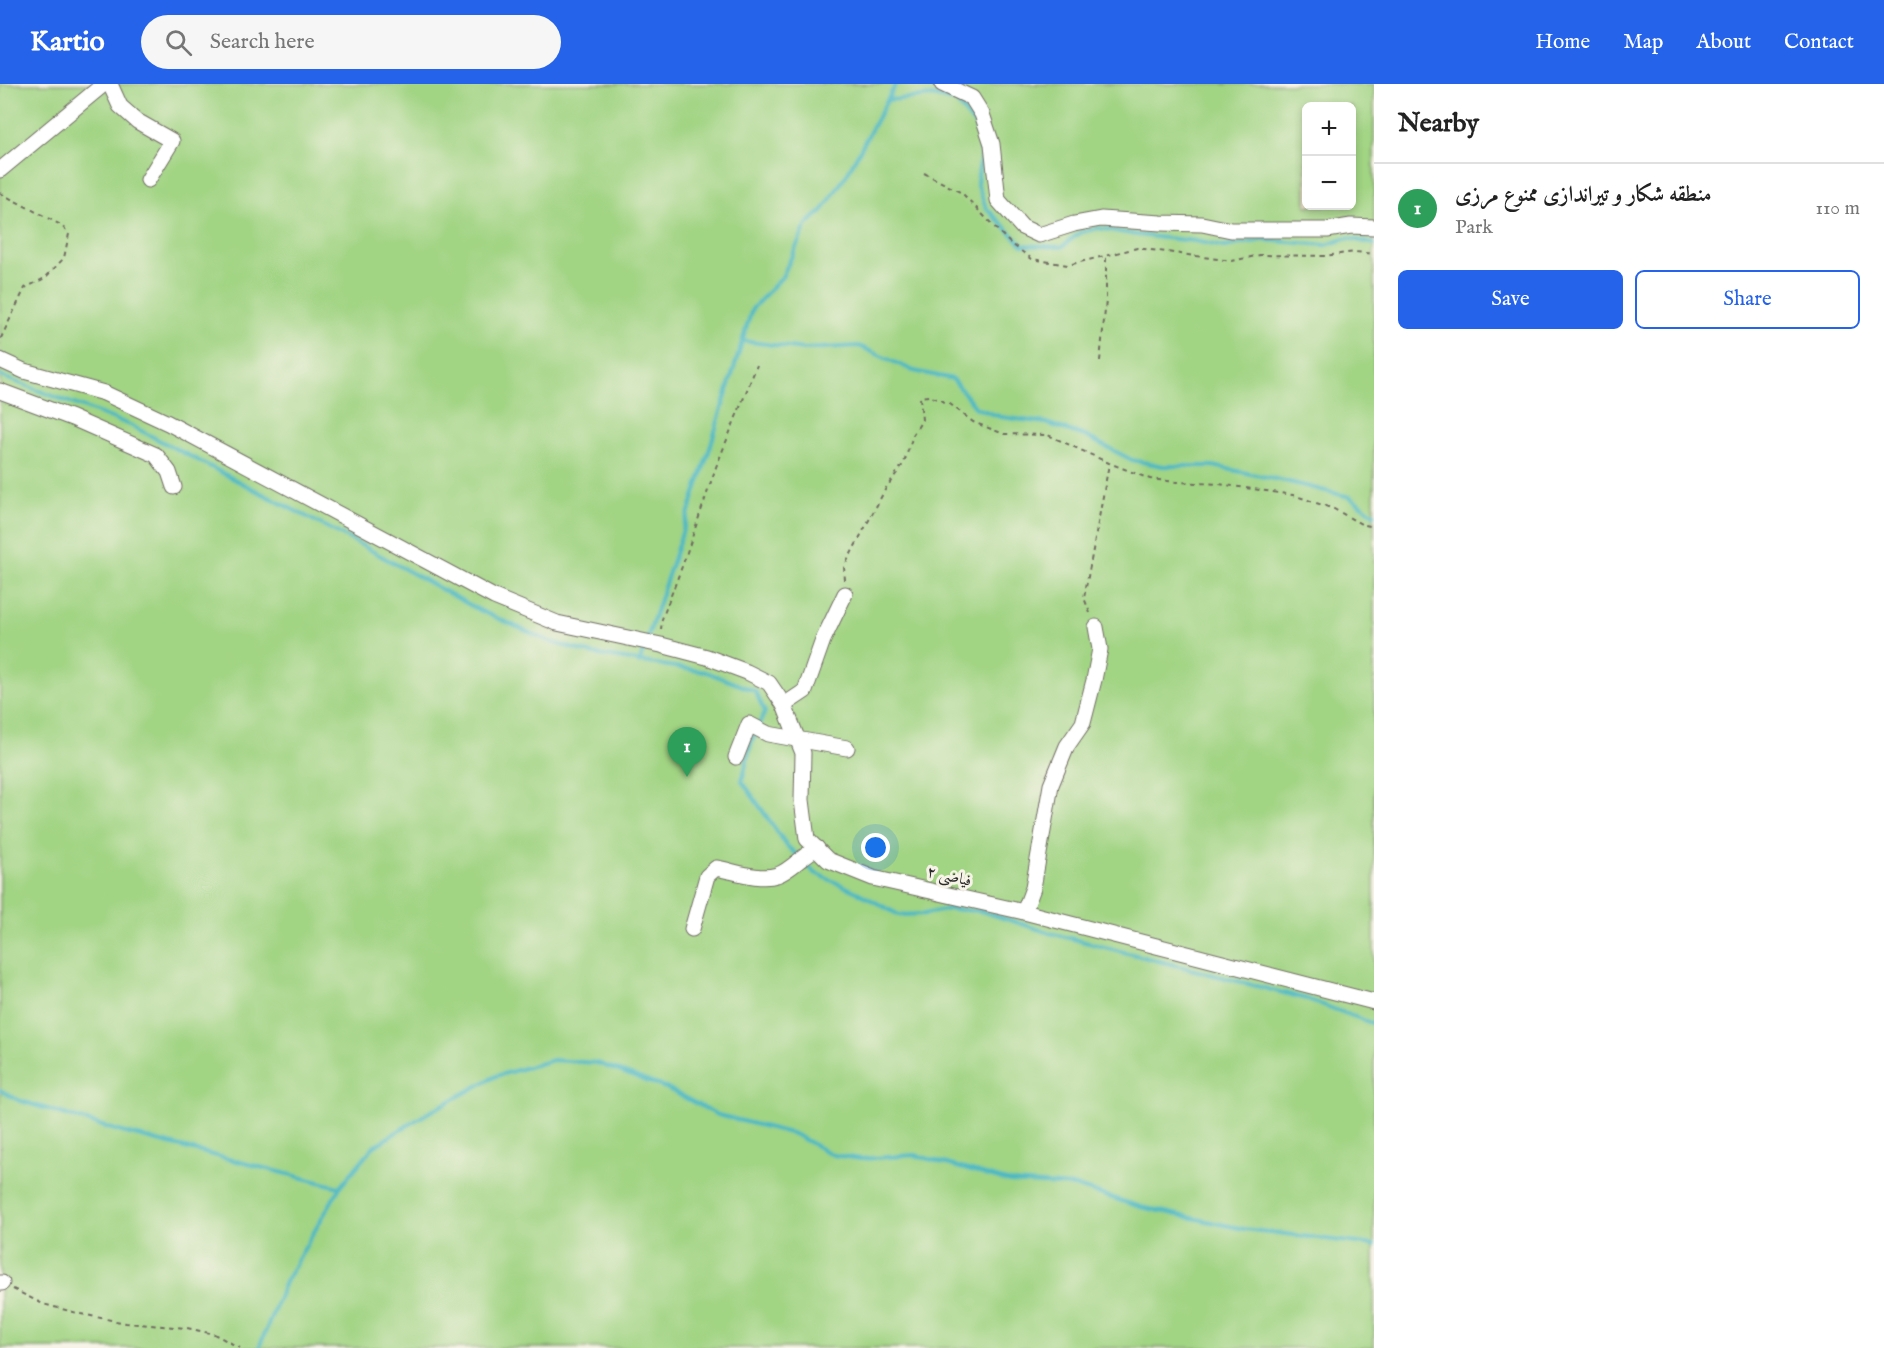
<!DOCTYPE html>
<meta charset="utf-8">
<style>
:root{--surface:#fff;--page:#f6f6f6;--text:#222;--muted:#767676;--line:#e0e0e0;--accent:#2563eb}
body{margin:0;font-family:"IM FELL English",Amiri,serif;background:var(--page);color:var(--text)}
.controls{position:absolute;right:18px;top:18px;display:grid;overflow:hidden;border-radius:9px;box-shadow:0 3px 9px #0003}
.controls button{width:54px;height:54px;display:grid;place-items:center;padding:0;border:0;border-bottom:2px solid var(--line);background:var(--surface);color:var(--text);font:30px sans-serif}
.you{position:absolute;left:876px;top:764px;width:21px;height:21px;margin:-15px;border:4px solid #fff;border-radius:50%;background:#1a73e8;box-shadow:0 0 0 9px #1a73e833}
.badge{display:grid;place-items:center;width:39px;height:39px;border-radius:50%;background:var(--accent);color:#fff;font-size:20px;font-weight:700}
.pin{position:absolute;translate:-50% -50px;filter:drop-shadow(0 2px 3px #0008)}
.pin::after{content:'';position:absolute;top:32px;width:21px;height:18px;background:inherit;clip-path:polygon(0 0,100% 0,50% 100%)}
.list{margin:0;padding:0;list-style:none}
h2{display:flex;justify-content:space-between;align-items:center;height:78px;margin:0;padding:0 24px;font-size:26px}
h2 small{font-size:20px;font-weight:400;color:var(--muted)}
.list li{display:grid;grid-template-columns:39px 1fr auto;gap:18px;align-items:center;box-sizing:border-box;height:90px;padding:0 24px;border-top:2px solid var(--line)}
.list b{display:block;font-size:22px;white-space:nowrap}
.list p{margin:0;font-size:20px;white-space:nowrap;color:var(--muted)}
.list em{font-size:20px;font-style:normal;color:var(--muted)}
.actions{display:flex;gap:12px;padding:18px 24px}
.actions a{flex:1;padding:14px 0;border:2px solid var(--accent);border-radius:9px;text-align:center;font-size:21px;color:var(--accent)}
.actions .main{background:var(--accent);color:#fff}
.icon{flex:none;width:33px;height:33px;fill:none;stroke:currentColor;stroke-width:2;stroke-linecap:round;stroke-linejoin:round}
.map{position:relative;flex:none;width:1374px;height:1264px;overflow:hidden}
header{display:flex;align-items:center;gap:36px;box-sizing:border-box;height:84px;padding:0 30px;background:var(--accent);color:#fff}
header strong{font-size:28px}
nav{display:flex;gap:33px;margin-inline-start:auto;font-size:21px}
.search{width:420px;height:54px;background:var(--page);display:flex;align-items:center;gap:15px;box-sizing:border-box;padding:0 21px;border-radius:33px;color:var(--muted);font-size:22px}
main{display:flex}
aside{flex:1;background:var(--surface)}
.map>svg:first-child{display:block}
.green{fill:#a1d483;stroke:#668057;stroke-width:1.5;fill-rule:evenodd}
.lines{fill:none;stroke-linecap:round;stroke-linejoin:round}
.stream{stroke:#4ab8c4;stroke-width:4}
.minor-casing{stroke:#716c63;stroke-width:17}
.path{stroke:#716c63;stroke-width:2;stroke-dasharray:4.5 4.5;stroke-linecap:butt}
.minor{stroke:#fff;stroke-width:15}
.labels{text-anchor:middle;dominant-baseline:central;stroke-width:6;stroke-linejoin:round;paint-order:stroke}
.street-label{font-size:16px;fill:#2b2b2b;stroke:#f7f3e8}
</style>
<header>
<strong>Kartio</strong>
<div class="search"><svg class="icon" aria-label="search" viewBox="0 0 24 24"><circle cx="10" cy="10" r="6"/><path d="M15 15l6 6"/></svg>Search here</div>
<nav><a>Home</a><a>Map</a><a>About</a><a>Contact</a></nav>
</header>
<main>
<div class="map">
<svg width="1374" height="1264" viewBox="0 0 1374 1264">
<rect width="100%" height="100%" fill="#f7f3e8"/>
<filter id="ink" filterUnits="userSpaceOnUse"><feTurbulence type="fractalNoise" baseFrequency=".0167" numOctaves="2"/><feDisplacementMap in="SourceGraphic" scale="12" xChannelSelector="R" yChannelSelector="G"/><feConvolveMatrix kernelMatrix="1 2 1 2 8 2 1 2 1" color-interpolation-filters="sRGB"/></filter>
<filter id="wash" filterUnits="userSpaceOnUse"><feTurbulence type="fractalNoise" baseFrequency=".008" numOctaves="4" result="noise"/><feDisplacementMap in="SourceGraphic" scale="24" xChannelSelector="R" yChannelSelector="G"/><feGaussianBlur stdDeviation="1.35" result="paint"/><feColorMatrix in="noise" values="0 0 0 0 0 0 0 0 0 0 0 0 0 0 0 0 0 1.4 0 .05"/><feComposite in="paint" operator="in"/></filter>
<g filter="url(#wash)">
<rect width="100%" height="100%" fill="#f3e4ca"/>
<path class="green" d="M0 0H1374V1264H0ZM1306 22H1352V122H1306Z"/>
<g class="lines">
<g class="stream">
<path d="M889 16 933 12 956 18 976 42 981 70 977 99 986 124 1023 161 1062 163 1079 149 1098 144 1137 151 1195 157 1224 163 1263 156 1326 161 1348 154 1374 160"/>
<path d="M743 257 804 265 859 262 914 287 953 295 976 324 1001 333 1046 339 1085 352 1132 376 1163 382H1213L1285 397 1350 413 1374 430"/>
<path d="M0 292 130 341 363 462 479 526 551 558 593 570 706 588 755 607 765 628 759 640"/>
<path d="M647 555 709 367 752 225 782 193 807 140 823 126 847 90 896 0"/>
<path d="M639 579 645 562"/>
<path d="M756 647 751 660 742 697 787 762 798 772"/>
<path d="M803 777 815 789 857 808 899 831 925 830 949 825 981 827 1050 849 1307 915 1374 940"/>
<path d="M0 1006 18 1016 122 1048 339 1103"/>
<path d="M259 1264 285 1198 340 1103 373 1063 426 1030 496 992 553 976 597 979 666 1004 718 1031 794 1050 833 1071 861 1075 915 1071 1010 1098 1074 1102 1141 1123 1244 1145 1374 1161"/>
</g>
</g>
</g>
<g filter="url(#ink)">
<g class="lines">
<g class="minor-casing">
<g id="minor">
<path d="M110 0 120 22 137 37 172 57 148 96"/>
<path d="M942 0 972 14 982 30 992 60 998 116 1022 143 1039 151 1074 140 1101 135 1161 139 1202 140 1231 146H1327L1351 142 1374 143"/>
<path d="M0 86 104 0"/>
<path d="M0 276 24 287 104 309 168 339 494 513 557 539 661 561 707 573 747 588 769 599 784 621 803 669 802 716 807 755 828 776 873 794 1024 828 1374 918"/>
<path d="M0 307 72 334 156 371 169 388 174 403"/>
<path d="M784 621 805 607 823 556 845 510"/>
<path d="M736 673 749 640 768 650 847 664"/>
<path d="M1024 828 1033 804 1051 701 1067 662 1083 639 1094 596 1100 565 1096 543"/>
<path d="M692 845 707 792 716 784C734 787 759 797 777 791 790 787 803 771 817 764"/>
<path d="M0 1199H2"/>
</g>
</g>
<g class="path">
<path d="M924 89 962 109 1009 158 1032 175 1068 181 1137 164 1232 177 1260 171 1324 172 1355 168 1374 170"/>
<path d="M0 109 61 141 69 150 64 174 45 194 25 204 0 256"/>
<path d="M1100 277 1106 216V173"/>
<path d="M845 496 844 483 886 404 904 379 913 351 922 336 920 313 929 312 950 320 973 338 1004 350 1048 351 1109 379 1150 395 1177 398 1219 400 1293 411 1334 425 1361 440 1374 443"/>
<path d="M1090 529 1084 514 1109 380"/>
<path d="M661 546 662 535 683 480 716 383 757 281"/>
<path d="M13 1205 43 1220 81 1230 126 1239 187 1244 214 1250 240 1264"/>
</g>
<use href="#minor" class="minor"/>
</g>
</g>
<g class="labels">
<g class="street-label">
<text transform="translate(949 793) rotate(13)">فیاضی ۲</text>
</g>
</g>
</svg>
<div class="controls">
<button>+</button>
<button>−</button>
</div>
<div class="you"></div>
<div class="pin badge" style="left:687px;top:693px;background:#2e9e5b">1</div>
</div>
<aside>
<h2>Nearby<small></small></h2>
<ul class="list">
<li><span class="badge" style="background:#2e9e5b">1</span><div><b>منطقه شکار و تیراندازی ممنوع مرزی</b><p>Park</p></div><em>110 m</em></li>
</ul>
<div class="actions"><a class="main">Save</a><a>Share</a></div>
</aside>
</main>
